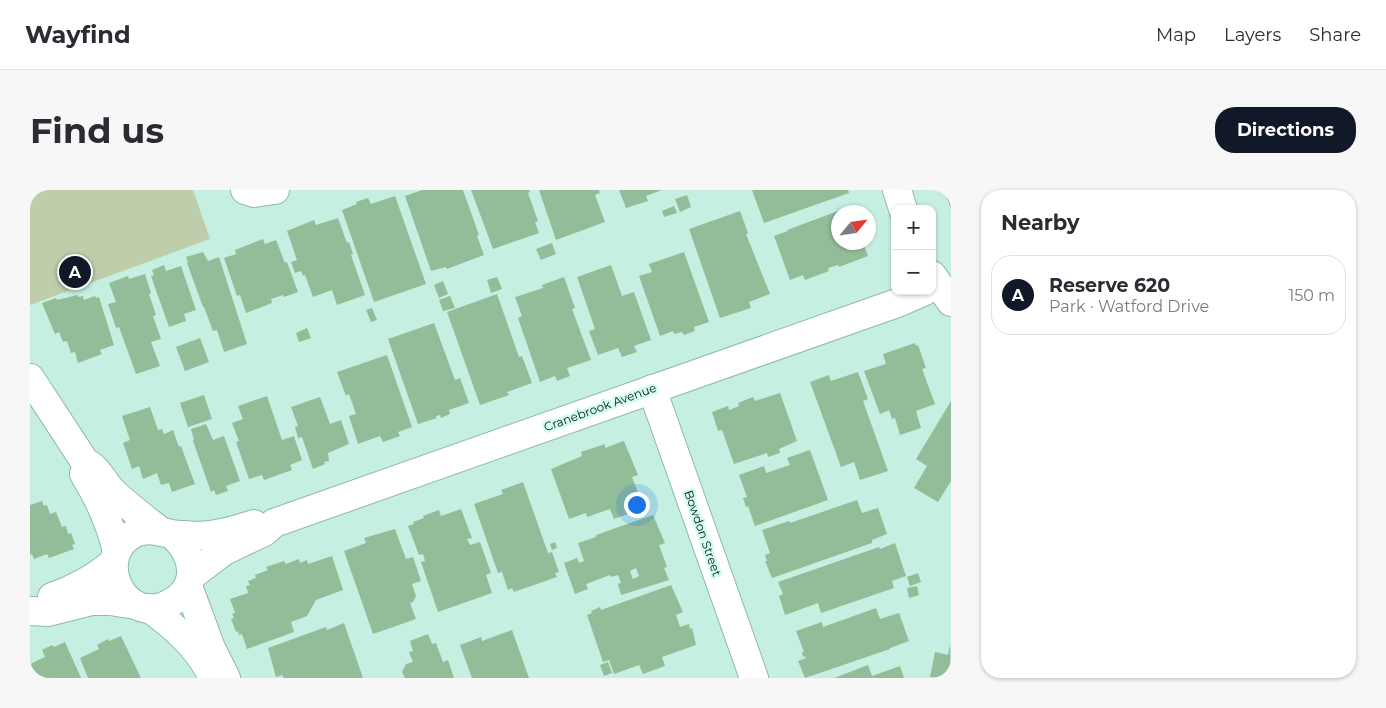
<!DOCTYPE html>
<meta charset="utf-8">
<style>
:root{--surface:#fff;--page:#f7f7f7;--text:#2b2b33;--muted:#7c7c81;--line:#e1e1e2;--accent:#111827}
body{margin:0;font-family:Montserrat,sans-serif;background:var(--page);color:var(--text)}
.controls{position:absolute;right:15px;top:15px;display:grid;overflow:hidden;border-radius:10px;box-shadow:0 1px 4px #0004}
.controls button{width:45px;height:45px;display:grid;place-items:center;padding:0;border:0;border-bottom:1px solid var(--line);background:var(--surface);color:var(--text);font:25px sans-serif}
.compass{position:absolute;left:801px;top:15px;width:45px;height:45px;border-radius:50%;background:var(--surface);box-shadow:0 1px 4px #0004;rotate:61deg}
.you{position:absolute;left:606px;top:314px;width:18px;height:18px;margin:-12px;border:4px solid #fff;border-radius:50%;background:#1a73e8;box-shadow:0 0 0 8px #1a73e833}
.badge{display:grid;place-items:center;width:32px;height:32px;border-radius:50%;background:var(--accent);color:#fff;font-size:16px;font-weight:700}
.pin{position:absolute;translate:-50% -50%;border:2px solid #fff;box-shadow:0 1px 5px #0006}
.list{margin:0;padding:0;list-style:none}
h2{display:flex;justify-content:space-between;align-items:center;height:65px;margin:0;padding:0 20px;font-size:21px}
h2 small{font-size:16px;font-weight:400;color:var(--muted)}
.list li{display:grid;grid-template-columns:32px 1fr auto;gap:15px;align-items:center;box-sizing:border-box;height:80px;margin:0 10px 10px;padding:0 10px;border:1px solid var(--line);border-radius:20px}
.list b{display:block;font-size:19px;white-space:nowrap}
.list p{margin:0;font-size:16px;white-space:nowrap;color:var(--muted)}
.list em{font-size:16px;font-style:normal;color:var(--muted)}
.map{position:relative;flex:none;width:921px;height:488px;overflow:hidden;border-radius:20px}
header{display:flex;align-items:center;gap:30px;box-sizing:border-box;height:70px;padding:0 25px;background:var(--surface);border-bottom:1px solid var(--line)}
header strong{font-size:24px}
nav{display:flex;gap:28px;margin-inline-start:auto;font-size:18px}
.intro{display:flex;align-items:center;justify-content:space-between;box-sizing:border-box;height:120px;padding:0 30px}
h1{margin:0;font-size:35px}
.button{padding:12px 22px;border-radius:20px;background:var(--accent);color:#fff;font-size:18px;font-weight:700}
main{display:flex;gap:30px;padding:0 30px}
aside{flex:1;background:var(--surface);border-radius:20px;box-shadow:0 1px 4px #0004}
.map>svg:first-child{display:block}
.green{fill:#bfceaa}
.building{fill:#92bd98;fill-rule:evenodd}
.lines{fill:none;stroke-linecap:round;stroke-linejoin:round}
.street-casing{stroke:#90b9ab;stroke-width:30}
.street{stroke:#fff;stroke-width:28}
.labels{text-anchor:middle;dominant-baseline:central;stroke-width:5;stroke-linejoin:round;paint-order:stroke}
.street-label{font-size:12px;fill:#0a1a15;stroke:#d2fcee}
</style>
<header>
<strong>Wayfind</strong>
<nav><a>Map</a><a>Layers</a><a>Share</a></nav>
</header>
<div class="intro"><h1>Find us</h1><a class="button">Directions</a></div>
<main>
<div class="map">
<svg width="921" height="488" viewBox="0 0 921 488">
<rect width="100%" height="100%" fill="#c5efe1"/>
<path class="green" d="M0 0H163L180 49 0 115Z"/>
<g class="building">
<path d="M392 0H433L449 45 447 46 454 65 417 79 416 77 401 81 375 6Z"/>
<path d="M441 0H499L500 2 498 3 508 31 505 32 509 43 463 59Z"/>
<path d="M509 0H569L570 3 565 5 575 32 526 50Z"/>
<path d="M589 0H632L616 6 618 11 596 18Z"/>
<path d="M722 0H818L819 3 734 33Z"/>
<path d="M913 0H921V19L916 6H915Z"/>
<path d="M657 5 661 17 650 22 645 9Z"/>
<path d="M365 6 396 94 344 112 312 20 327 14 326 12 338 8 341 14Z"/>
<path d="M644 16 647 23 634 27 632 21Z"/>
<path d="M710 21 718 43 716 44 740 104 719 112 721 118 690 128 659 39Z"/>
<path d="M808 21V52H833L838 66 809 77 808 75 798 78 799 81 775 90 773 85 760 90 744 46 758 41 757 40Z"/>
<path d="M308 28 317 53 319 52 323 64 321 65 335 105 307 115 302 100 283 107 275 85 273 86 271 81 265 83 261 72 267 70 257 41 284 30 286 35Z"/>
<path d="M233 49 235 54 246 50 255 73 257 72 268 102 254 107 253 105 241 109 242 113 216 123 210 105 207 106 194 68 206 64 205 60Z"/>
<path d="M522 53 526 64 511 70 506 59Z"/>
<path d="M173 62 178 71 189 67 217 154 194 162 187 140 183 141 174 117H173L157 73 158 72 156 67Z"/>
<path d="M654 62 679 132 664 137 665 141 654 145 652 142 644 144 643 141 630 146 609 86 622 82 619 74Z"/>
<path d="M134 75 136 81 151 76 166 120 154 124 156 131 139 137 121 86 124 85 122 80Z"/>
<path d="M581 75 592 106 604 102 621 150 604 156 607 162 592 167 588 158 568 165 559 141 565 139 547 87Z"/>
<path d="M115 84 121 103 119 104 126 125 123 126 131 149 121 152 130 176 106 184 89 137 86 138 78 114 86 112 79 93 98 86 99 89Z"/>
<path d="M467 87 472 99 461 103 457 90Z"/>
<path d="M534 87 545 118 542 119 561 170 537 178 540 186 527 191 525 186 510 192 488 128 492 126 485 107 513 98 512 95Z"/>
<path d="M413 91 418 104 409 108 404 95Z"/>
<path d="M467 104 489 167 492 166 502 193 477 202 479 205 450 215 417 122Z"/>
<path d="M47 105 48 107 53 106 54 110 65 106 66 108 69 107 84 155 70 160 72 164 48 173 45 162 41 163 37 151 33 152 29 142 25 144 12 113 26 108 27 110Z"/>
<path d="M420 106 425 118 413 121 409 110Z"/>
<path d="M342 118 347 130 341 132 336 120Z"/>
<path d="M404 133 425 190 430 188 439 213 419 220 420 224 411 228 410 225 406 226 407 228 388 234 358 149Z"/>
<path d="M277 138 281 148 269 152 266 143Z"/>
<path d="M170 148 179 172 155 181 146 157Z"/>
<path d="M885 153 886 156 888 155 896 178 892 179 905 214 886 221 891 238 870 245 865 228 862 229 859 220 850 224 834 181 856 174 853 164Z"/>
<path d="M357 165 382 237 368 242 370 246 353 252 350 246 328 254 319 226 326 224 319 204 316 206 307 182Z"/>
<path d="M828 182 838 209 833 211 858 281 830 290 824 272 811 277 780 192 799 185 801 191Z"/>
<path d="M750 203 767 251 749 259 750 263 738 267 737 263 704 274 692 240 688 241 682 222 698 216 699 220 709 216 708 213 723 207 725 211Z"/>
<path d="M174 205 182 229 158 237 150 213Z"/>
<path d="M237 206 252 250 264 246 272 270 260 275 262 280 234 290 232 285 219 289 206 252 209 251 202 233 213 229 208 216Z"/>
<path d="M290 207 300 234 311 230 319 254 298 263 299 271 294 272 295 274 283 279 272 247 268 248 265 237 268 236 261 217Z"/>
<path d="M921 211V291L908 312 884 298 897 276 886 269Z"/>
<path d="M120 217 128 240 132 239 134 244 143 240 149 257 151 256 165 294 142 302 139 293 131 295 127 283 113 289 109 276 102 279 93 253 100 250 92 226Z"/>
<path d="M176 234 183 250 194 246 210 291 196 296 198 301 186 305 184 300 181 302 163 251 164 250 161 239Z"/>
<path d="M594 251 608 285 602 287 614 318 584 329 580 319 557 327 556 323 539 329 521 279 552 266 551 262 575 254V258Z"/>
<path d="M780 260 798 310 725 336 718 316 716 317 713 308 717 307 709 285 734 276 736 283 760 275 757 268Z"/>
<path d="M493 292 518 363 522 362 529 382 525 383 527 387 484 402 482 398 478 400 472 382 468 383 444 314 473 304 471 300Z"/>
<path d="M827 310 832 323 848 318 857 344 842 350V353L742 388 735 371H737L735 365 740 363 732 340 759 331 760 333Z"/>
<path d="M12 311 14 316 17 315 20 324 26 322 32 337 36 336 38 344 41 343 45 354 42 355 44 359 19 368 17 364 4 369 2 364 0 365V315Z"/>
<path d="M431 319 442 348 437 349 440 355 450 352 461 383 456 385 462 403 408 422 391 372 395 371 393 364 389 365 378 336 384 334 383 332 394 328 393 326 409 320 411 326Z"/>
<path d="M623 325 635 353 629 355 637 377 634 378 639 390 591 405 588 394 591 393 588 385 581 387 580 385 556 394 558 399 545 404 534 373 547 368 549 373 554 371 548 353 566 347V345ZM606 378 609 386 603 389 600 381Z"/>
<path d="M365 339 376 369 383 367 391 391 382 394 386 406 383 412 380 413 386 429 343 444 314 361 336 353 334 348Z"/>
<path d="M525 352 527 358 522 360 520 354Z"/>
<path d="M865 353 876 386 862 391 864 398 791 423 788 413 755 425 749 406 753 404 748 392 849 357 850 359Z"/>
<path d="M302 366 313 400 286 410 277 426 261 432 264 442 217 459 212 444 209 445 208 441 206 442 201 429 204 428 202 424 205 423 200 409 218 403 216 396 220 395 218 391 226 388 225 385 238 380 236 377 254 371 256 374 269 369 270 373 277 370 278 374Z"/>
<path d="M888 383 891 392 880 396 877 387Z"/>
<path d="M641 395 653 422 646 425 650 437 659 434 660 439 662 438 666 455 632 467 635 476 613 484 609 475 584 484 579 470 573 472 557 425 562 423 561 421 570 417 571 420Z"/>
<path d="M887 396 889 405 879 408 877 398Z"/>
<path d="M846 418 850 429 869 423 879 451 860 458V459L775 488 768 471 776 468 775 466 773 467 772 462H774L766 441 792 432 793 437Z"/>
<path d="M314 433 333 488H254L252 485 246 487 238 458 296 437 297 440Z"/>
<path d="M482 440 499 488H442L430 455 451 447 452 451Z"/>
<path d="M398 444 402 454 406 453 413 472 418 470 424 488H375L372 482 376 474 383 472 379 462 383 461 380 451Z"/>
<path d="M91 446 111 488H58L50 468 69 459 67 455 78 449 79 451Z"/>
<path d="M35 452 51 488H3L0 482V474L15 467 12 460 22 455 24 457Z"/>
<path d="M920 454 921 488 900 487 905 462 918 465Z"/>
<path d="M578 472 582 483 574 486 570 475Z"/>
<path d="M838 475 842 486 870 476 874 488H804Z"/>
</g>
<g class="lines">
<g class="street-casing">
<g id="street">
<path d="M215 0 224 3 245 0"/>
<path d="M867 0 873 19"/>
<path d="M902 85 921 112"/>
<path d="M0 188 55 272C68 278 72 290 81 300 96 315 113 327 129 340"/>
<path d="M622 199 724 488"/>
<path d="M54 284C69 308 80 333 87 361"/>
<path d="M141 344C168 366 170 402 134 416 91 433 62 364 105 343 119 337 129 342 142 344 149 345 157 345 165 346 185 346 206 340 224 334"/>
<path d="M161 386 194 361 234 342 244 333 870 112 895 101"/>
<path d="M158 396 181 458 196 488"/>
<path d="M22 407C45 399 65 388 83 373"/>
<path d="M119 418C142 435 165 454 179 480"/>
<path d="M1 421 18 422 62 411H80L106 415"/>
</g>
</g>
<use href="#street" class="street"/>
</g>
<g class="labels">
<g class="street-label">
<text transform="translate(570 217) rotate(-20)">Cranebrook Avenue</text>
<text transform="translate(673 343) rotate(71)">Bowdon Street</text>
</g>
</g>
</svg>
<div class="controls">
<button>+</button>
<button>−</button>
</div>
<svg class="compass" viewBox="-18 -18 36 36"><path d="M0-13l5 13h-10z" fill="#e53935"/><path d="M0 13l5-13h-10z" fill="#7c7c81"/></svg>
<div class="you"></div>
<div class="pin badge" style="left:45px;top:82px">A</div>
</div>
<aside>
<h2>Nearby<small></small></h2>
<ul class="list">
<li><span class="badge">A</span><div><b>Reserve 620</b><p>Park · Watford Drive</p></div><em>150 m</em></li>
</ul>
</aside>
</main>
